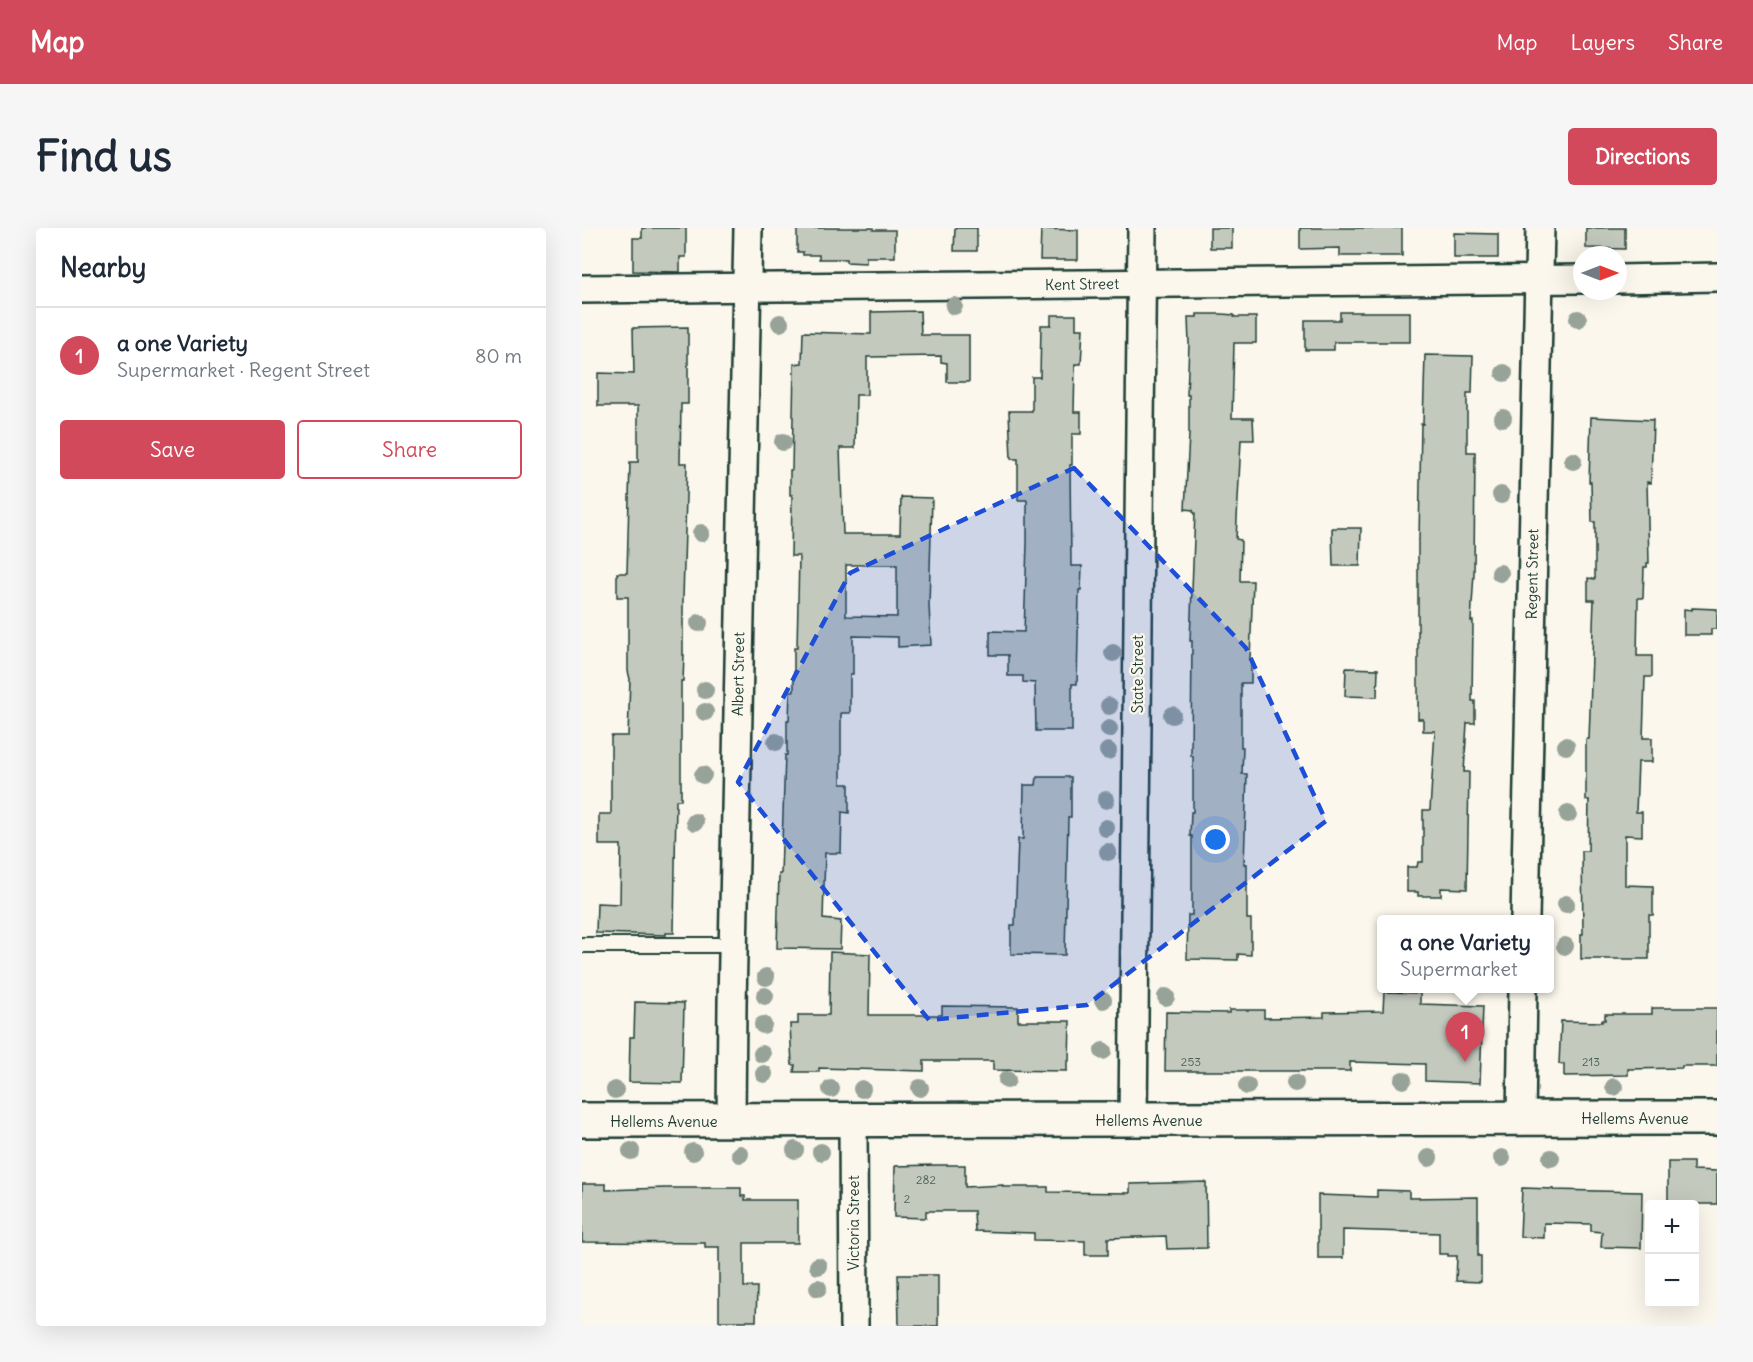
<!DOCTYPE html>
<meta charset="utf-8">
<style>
:root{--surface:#fff;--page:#f6f6f7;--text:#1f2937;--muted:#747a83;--line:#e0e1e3;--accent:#d1495b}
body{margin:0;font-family:Delius,sans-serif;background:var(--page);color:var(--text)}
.controls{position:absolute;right:18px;bottom:18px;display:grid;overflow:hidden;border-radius:6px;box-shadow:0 6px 24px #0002}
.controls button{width:54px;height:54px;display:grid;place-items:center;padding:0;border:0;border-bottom:2px solid var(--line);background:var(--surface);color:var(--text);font:30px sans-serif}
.compass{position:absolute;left:991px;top:18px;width:54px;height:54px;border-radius:50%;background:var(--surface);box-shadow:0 6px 24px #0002;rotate:90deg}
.you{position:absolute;left:634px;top:612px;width:21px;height:21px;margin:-15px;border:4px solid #fff;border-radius:50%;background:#1a73e8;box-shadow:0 0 0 9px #1a73e833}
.badge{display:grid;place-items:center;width:39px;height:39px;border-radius:50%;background:var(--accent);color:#fff;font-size:20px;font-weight:700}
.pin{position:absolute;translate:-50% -50px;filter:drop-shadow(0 2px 3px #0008)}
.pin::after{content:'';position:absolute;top:32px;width:21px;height:18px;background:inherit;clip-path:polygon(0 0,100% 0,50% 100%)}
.popup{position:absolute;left:795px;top:687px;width:177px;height:78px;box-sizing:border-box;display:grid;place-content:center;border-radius:6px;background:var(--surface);filter:drop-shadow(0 2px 4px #0005);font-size:20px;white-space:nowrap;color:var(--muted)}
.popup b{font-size:22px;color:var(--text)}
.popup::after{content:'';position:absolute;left:50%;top:100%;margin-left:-12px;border:12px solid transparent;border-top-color:var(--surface)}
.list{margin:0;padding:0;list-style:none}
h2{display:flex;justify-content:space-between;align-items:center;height:78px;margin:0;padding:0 24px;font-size:26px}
h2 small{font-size:20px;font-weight:400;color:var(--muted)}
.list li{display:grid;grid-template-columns:39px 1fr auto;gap:18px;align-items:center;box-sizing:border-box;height:96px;padding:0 24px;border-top:2px solid var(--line)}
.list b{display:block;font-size:22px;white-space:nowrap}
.list p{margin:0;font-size:20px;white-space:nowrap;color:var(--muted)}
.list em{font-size:20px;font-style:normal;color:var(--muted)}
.actions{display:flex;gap:12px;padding:18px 24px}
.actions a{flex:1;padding:14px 0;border:2px solid var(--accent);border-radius:6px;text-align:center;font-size:21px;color:var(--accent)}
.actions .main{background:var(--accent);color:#fff}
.map{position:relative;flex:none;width:1135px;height:1098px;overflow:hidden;border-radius:6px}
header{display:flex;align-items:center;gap:36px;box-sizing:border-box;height:84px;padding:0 30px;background:var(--accent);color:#fff}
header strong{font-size:28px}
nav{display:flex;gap:33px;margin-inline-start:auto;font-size:21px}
.intro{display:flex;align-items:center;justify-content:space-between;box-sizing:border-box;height:144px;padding:0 36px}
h1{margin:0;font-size:42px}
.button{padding:15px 27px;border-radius:6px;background:var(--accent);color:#fff;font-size:21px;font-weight:700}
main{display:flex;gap:36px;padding:0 36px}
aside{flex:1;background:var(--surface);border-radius:6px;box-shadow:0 6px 24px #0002}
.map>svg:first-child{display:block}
.building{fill:#c4c9be;stroke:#1f3d34;stroke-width:1.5;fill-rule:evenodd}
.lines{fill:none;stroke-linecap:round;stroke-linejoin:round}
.lane-casing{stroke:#1f3d34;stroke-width:18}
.street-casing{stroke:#1f3d34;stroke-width:32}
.secondary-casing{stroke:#1f3d34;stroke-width:38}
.lane{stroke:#fbf7ec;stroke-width:14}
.street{stroke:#fbf7ec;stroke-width:27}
.secondary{stroke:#fbf7ec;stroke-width:33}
.tree{fill:#97a298}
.marked{fill:#1d4ed8;fill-opacity:0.2;stroke:#1d4ed8;stroke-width:4.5;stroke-dasharray:12 8;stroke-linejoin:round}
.labels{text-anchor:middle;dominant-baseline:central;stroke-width:4.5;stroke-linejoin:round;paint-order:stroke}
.number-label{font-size:12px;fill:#486056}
.street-label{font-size:15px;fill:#1f3d34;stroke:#fbf7ec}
</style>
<header>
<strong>Map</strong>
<nav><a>Map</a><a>Layers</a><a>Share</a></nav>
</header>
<div class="intro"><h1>Find us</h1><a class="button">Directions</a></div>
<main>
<aside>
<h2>Nearby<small></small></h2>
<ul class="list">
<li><span class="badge">1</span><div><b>a one Variety</b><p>Supermarket · Regent Street</p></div><em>80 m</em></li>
</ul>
<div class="actions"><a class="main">Save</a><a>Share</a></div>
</aside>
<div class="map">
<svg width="1135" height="1098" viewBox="0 0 1135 1098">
<rect width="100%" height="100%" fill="#fbf7ec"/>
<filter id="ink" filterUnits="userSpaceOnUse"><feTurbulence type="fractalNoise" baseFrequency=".0167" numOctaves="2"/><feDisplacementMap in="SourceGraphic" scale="12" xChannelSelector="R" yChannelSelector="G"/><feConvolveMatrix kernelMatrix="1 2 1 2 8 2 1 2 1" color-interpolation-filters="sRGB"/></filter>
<g filter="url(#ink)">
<g class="building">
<path d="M60 0H104V29H98V44L51 43V10H60Z"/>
<path d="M215 0H291V2H313V29H284V35L264 34V31H237V27H221V24H215Z"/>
<path d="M373 0H395V23H372Z"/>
<rect x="628" y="0" width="22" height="20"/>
<path d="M718 0H820V28H758V20L718 21Z"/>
<path d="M1004 0H1043V21L1004 20Z"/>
<path d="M459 1 496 2V32H458Z"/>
<path d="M872 5 916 6V30H872Z"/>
<path d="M338 83 339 107H387V154H365V135L359 134V128L285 129V167H274L273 220H258L261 306H318L319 269 350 270 347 377 349 417 316 419V409L271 408V446H268V485H259V556H267V585L260 584 259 625H243L241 691 259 693 258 721 195 720 197 646H199L203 527H205V492H207L208 463H212V420H215L217 328H209L210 267H208V242H210L212 136 220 135 221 104 289 106V84ZM264 337H315V389L264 388Z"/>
<path d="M758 84H828V114H752V122H723V92H758Z"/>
<path d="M615 86H639L652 87V89H674V115H652L650 190H671L672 212H659L654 311 659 312 658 353H671L668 431H669V455H659V519H661L660 546H665L662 636H665V691H669V727L656 726V732L605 731 606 687H610V608H608L609 584H611V528H609L610 413H608L613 285 611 284V282L603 281 607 207V167H605L607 116 606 89H615Z"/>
<path d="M469 87H494V101H501L499 136H493L492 184H499V206H490V237H488L489 338H500L499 362H497L495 456H490V503H454L453 455 441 454V448H426V427H408V403L442 404 445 316V272H436V231H429L427 183H450V149H458L459 97H469Z"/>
<path d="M106 99V176H99L98 235H105L101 370V427H102L101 453H99V572H94L92 705H84V707L14 705 15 675 38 676 39 617H17V586H29V508H46L48 451 46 443V369H35V345H45L48 234H56V178H16V145L52 146 51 100Z"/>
<path d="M843 127 891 128 890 165H885V224H893L892 345 889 393H891L890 473H893V495H885L882 544H887L885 661 859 660V668H836V664H825V639H835L836 634H841V582H848L853 503H841V491H836V313H837L839 196H841Z"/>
<path d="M1009 189 1071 192 1069 255 1065 254 1067 335H1065V339H1062L1061 370H1056L1055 428H1070V449H1063L1061 510H1070V534H1056L1054 584H1060V608L1043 607V657L1071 658V687H1067V731H999V706H1001L1000 623H1006L1007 572H1004V511H1007L1012 372H1006V350L1013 351V294H1010L1009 254H1007Z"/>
<path d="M750 300H779L778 338H751Z"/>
<path d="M1110 380 1135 381V401H1129V407H1102V381L1110 382Z"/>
<path d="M764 440 796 441 795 469 763 468Z"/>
<path d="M455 549H489V589H486L483 727 429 726V697H433L436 611H441L442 557H454Z"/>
<path d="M248 724 288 726 287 787H360V778L436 779V793H488L487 833H485V843L411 842V833H342V843L237 840V844H212L213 837H210L208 796H216V787H247Z"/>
<path d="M802 764 838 765V776L901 778 898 855 843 853V836L768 834V843H583L584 784 647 785V782H682V790L742 789V784L801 783Z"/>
<path d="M53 774 102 775 100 855 47 854 48 809H52Z"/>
<path d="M1070 780H1135V838H1100V840L1046 841V847L982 848V836H977L979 793 1020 794V792H1023V786H1070Z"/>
<path d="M1086 934H1111V942L1135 943V976H1086Z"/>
<path d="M354 937H383V959L421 957V959H466V964L548 965V956L624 954 625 1020 585 1021 584 1008 526 1010V1027H503V1013L452 1012V1005L393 1003 392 983H344V990L312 989 313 938Z"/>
<path d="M0 956H24V962L83 960H159V968H163V972H216V1015H162V1059H175L174 1093H137V1019H123V1015L0 1014Z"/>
<path d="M940 960 971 961V962L1060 964 1059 1020 1019 1019 1020 1004 1009 1003V996L962 995V1010L938 1009Z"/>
<path d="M795 962 827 963V970L896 969V1028H899V1054L874 1053 875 1028H866V1026H857V1005L761 1002V1030H736V967L795 969Z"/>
<path d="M316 1047H356V1098H317Z"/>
</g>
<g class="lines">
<g class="lane-casing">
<path id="lane" d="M0 717H152"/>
</g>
<g class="street-casing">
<g id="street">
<path d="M1036 51 1135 49"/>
<path d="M0 61 1000 51"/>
<path d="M943 692 958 0"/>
<path d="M939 891 941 760"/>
<path d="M551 892 560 0"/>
<path d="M149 893 150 776 166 0"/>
<path d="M271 893 272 1098"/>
</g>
</g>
<g class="secondary-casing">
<path id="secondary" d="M0 892 1135 890"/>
</g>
<use href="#lane" class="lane"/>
<use href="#street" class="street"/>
<use href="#secondary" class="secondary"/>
</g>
<g class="tree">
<circle cx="372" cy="78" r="9"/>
<circle cx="996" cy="91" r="9"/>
<circle cx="198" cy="95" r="9"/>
<circle cx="922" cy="145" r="9"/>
<circle cx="921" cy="190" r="9"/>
<circle cx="201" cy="214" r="9"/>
<circle cx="991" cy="233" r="9"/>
<circle cx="919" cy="267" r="9"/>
<circle cx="119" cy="305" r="9"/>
<circle cx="918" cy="345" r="9"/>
<circle cx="117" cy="395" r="9"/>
<circle cx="531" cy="425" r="9"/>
<circle cx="123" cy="462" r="9"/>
<circle cx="527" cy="478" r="9"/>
<circle cx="123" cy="484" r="9"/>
<circle cx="590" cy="487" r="9"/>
<circle cx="527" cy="501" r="9"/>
<circle cx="194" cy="514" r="9"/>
<circle cx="984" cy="518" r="9"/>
<circle cx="526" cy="523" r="9"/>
<circle cx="121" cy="547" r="9"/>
<circle cx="524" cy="572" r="9"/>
<circle cx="986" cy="586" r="9"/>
<circle cx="113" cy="594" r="9"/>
<circle cx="524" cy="600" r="9"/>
<circle cx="526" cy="624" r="9"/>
<circle cx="984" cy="676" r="9"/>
<circle cx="983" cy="718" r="9"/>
<circle cx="184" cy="749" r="9"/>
<circle cx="183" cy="768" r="9"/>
<circle cx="584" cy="769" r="9"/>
<circle cx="521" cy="772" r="9"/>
<circle cx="181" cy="797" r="9"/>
<circle cx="521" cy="823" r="9"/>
<circle cx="180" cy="826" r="9"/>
<circle cx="182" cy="846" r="9"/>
<circle cx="425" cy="852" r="9"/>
<circle cx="821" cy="852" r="9"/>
<circle cx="713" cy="855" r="9"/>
<circle cx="665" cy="858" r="9"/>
<circle cx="1032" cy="859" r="9"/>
<circle cx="338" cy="860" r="9"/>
<circle cx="249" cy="861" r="9"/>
<circle cx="280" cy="861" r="9"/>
<circle cx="33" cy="862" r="9"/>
<circle cx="213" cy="922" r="9"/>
<circle cx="49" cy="923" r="9"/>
<circle cx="111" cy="924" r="9"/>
<circle cx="239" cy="924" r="9"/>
<circle cx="158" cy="926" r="9"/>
<circle cx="847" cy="930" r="9"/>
<circle cx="920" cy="930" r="9"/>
<circle cx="969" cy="930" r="9"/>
<circle cx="236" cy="1038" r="9"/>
<circle cx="236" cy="1060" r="9"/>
</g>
</g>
<path class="marked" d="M492 240 664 420 744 593 505 777 347 792 156 554 268 345Z"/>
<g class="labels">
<g class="number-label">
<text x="609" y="833">253</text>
<text x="1009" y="833">213</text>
<text x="344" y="951">282</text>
<text x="325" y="970">2</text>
</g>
<g class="street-label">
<text transform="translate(500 56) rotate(-1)">Kent Street</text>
<text transform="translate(950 346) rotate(-89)">Regent Street</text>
<text transform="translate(156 446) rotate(-89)">Albert Street</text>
<text transform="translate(555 446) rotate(-90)">State Street</text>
<text x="1053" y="890">Hellems Avenue</text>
<text x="567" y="892">Hellems Avenue</text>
<text x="82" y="893">Hellems Avenue</text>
<text transform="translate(271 995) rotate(-90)">Victoria Street</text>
</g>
</g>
</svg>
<div class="controls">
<button>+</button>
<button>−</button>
</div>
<svg class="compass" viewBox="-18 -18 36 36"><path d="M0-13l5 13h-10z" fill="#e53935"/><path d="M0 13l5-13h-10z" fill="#747a83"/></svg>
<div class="you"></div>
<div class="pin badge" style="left:883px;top:834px">1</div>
<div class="popup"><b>a one Variety</b>Supermarket</div>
</div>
</main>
